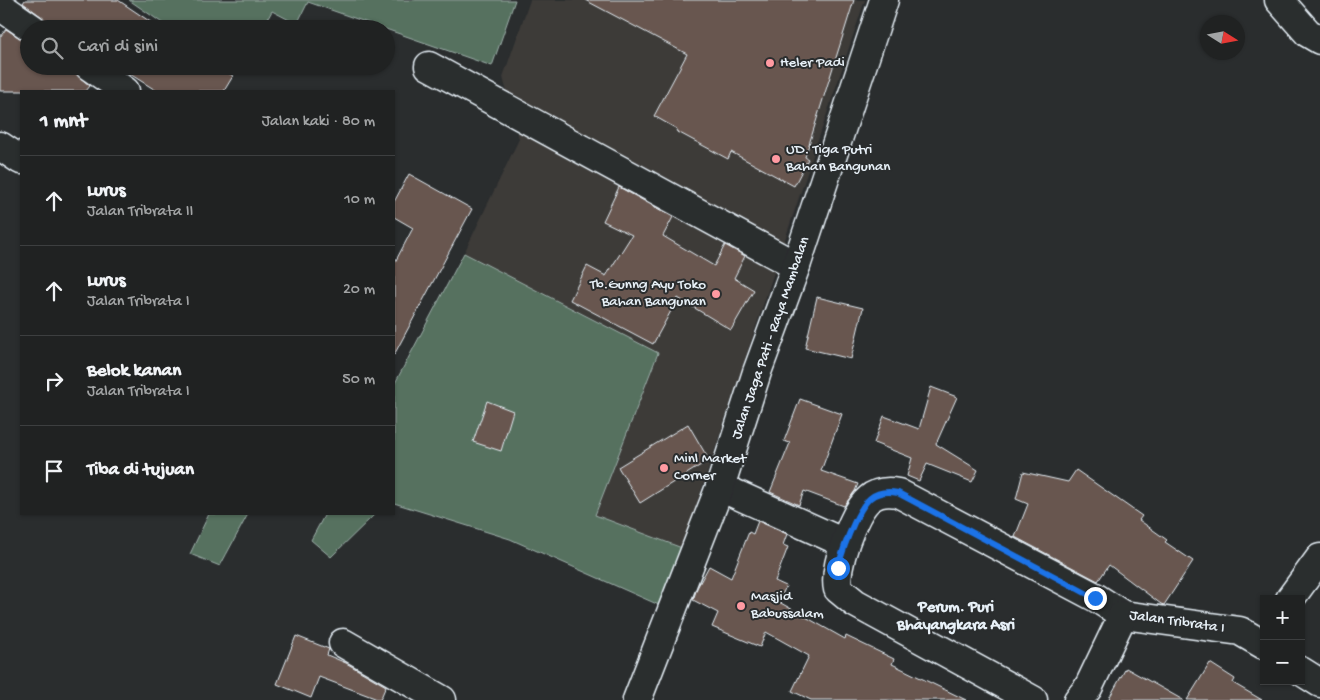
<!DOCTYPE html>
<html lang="id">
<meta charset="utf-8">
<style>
:root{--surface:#202222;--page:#2d2f2f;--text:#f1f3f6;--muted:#a2a4a5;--line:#3d3f40}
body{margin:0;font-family:"Gochi Hand",sans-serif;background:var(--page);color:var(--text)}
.controls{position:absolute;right:15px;bottom:15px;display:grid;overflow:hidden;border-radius:0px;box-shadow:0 1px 4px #0004}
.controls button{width:45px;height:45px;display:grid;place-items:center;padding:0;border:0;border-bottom:1px solid var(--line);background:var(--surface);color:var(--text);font:25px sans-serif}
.compass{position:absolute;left:1200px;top:15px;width:45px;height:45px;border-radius:50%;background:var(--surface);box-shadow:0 1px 4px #0004;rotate:101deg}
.stop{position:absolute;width:15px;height:15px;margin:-11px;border:4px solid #1a73e8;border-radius:50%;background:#fff}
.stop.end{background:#1a73e8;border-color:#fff;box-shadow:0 1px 5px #0008}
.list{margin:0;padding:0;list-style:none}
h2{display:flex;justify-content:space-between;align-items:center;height:65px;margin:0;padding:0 20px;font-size:21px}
h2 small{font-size:16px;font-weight:400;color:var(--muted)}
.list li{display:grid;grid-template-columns:32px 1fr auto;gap:15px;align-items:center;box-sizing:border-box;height:90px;padding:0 20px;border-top:1px solid var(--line)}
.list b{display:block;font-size:19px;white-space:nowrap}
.list p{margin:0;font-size:16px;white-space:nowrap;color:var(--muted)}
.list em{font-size:16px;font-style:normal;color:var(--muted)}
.icon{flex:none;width:28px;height:28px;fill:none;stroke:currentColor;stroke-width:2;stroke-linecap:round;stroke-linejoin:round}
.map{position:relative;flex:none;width:1320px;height:700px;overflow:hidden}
.search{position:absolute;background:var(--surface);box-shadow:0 1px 4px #0004;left:20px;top:20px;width:375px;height:55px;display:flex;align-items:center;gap:12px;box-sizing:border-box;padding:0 18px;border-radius:28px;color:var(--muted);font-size:19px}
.panel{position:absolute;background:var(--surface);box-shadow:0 1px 4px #0004;left:20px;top:90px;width:375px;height:425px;border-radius:0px}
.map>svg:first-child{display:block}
.built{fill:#3c3a38}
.green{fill:#56715f;stroke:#9fb1ac}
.building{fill:#67574f;stroke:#e8f1f8}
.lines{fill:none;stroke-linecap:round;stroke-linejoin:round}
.minor-casing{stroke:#e8f1f8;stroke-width:31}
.minor{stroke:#2a2d2e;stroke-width:28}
.route{stroke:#1a73e8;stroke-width:6}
.poi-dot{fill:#ff9aa2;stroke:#2a2d2e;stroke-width:2}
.labels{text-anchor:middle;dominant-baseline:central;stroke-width:4;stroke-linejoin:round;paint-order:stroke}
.poi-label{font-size:15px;fill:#e8f1f8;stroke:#2a2d2e;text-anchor:start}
.street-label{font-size:15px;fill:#e8f1f8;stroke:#2a2d2e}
.neighbourhood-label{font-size:16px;font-weight:bold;fill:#e8f1f8;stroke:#2a2d2e}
</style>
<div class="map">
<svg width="1320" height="700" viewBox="0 0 1320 700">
<rect width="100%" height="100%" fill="#2a2d2e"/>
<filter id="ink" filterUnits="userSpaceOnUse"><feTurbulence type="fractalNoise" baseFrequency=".02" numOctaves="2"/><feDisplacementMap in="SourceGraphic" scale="10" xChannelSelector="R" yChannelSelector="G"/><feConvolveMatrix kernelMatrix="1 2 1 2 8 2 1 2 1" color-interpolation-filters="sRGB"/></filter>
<g filter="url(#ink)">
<path class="built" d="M530 0H865L682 548 595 515 658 353 464 253 519 139 503 77Z"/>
<g class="green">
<path d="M129 0H515L492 66 308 2 297 24 272 11 262 29H171Z"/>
<path d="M464 253 658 353 595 515 682 548 659 605 510 539 394 503V385Z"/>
<path d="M209 514H248L220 566 190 554Z"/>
<path d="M325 514H375L331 557 311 540Z"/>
</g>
<g class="building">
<path d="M25 0H118L161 29H48L47 22 42 17 23 3Z"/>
<path d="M585 0H854L805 157 808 159 794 186 731 152 728 159 676 131 677 129 654 116 687 54Z"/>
<path d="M6 29 29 44V66H74L75 73 90 86 86 91H0V37Z"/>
<path d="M117 66H217L233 76 224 91H157Z"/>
<path d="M409 174 472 209 394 355V264L413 228 394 217V202Z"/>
<path d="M619 187 673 217 663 236 714 266 725 245 745 256 734 278 754 290 731 330 678 298 653 344 570 300 587 266 606 276 632 235 603 221Z"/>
<path d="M817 297 863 308 851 359 805 348Z"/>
<path d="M931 387 957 397 936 444 978 470 972 482 927 464 919 481 907 476 912 458 874 443 884 416 919 429Z"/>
<path d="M800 399 842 414 821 471 858 484 855 491 844 506 804 491 799 505 770 492 790 443 784 441Z"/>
<path d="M487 401 513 411 501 451 473 442Z"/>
<path d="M688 424 709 460 640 503 618 467Z"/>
<path d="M1076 470 1142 516 1139 520 1167 540 1165 542 1193 561 1164 605 1161 604 1109 565 1098 581 1015 537 1028 504 1016 499 1023 472 1068 482Z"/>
<path d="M758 521 787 534 783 545 788 547 775 581 786 586 779 602 845 639 846 636 894 659 892 664 966 700H811L792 691 809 656 766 632 760 647 712 627 718 613 693 600 697 588 709 566 731 578 749 532 753 534Z"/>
<path d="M296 636 329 649 327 655 346 663 386 686 380 700 319 677 311 698 277 684Z"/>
<path d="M1210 663 1235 679 1233 683 1262 700H1187Z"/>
<path d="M1126 668 1183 700H1108Z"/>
</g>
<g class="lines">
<g class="minor-casing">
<g id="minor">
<path d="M1279 0 1308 33 1320 40"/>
<path d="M0 6 33 29"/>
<path d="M89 66 125 91"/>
<path d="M429 66 796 266"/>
<path d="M0 146 21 160"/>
<path d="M720 487 844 543"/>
<path d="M1290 599 1320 558"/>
<path d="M343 643 442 700"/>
<path d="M1301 671 1320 683"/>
<path d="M637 700 720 487 757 372 796 266 884 0"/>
<path d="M1033 700 855 603 838 589C833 569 853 512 869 499 877 492 887 491 898 493L1095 597 1123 615 1240 631 1264 645"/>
<path d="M1078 700 1088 688 1123 615"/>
</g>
</g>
<use href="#minor" class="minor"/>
</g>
</g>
<g class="lines" filter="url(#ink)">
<path class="route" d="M838 568C842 552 847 538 854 523 864 502 872 488 898 493L1095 598"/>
</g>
<g class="poi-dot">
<circle cx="770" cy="63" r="5"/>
<circle cx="776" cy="159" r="5"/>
<circle cx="716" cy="294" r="5"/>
<circle cx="664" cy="468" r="5"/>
<circle cx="741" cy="606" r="5"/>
</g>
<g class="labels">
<g class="poi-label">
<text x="780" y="63">Heler Padi</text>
<text x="786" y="150">UD. Tiga Putri<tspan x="786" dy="17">Bahan Bangunan</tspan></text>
<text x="706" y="285" text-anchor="end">Tb.Gunng Ayu Toko<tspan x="706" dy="17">Bahan Bangunan</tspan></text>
<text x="674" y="459">Minl Market<tspan x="674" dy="17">Corner</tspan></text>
<text x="751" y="597">Masjid<tspan x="751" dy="17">Babussalam</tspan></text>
</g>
<g class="street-label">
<text transform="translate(771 338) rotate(-71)">Jalan Jaga Pati - Raya Mambalan</text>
<text transform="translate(1177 622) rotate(8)">Jalan Tribrata I</text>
</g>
<g class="neighbourhood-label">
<text x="956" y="608">Perum. Puri<tspan x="956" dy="18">Bhayangkara Asri</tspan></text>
</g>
</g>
</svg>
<div class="controls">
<button>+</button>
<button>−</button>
</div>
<svg class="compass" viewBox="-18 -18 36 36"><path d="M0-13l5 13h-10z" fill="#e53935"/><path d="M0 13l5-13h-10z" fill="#a2a4a5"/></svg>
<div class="stop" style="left:838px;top:568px"></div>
<div class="stop end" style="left:1095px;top:598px"></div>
<div class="search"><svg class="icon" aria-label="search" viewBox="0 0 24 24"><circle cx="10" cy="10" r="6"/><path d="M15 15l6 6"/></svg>Cari di sini</div>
<section class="panel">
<h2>1 mnt<small>Jalan kaki · 80 m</small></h2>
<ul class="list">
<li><svg class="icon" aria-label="ahead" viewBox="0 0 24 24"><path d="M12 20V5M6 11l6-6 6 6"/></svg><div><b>Lurus</b><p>Jalan Tribrata II</p></div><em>10 m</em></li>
<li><svg class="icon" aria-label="ahead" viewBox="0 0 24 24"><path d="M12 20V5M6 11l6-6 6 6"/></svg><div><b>Lurus</b><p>Jalan Tribrata I</p></div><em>20 m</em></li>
<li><svg class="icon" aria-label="right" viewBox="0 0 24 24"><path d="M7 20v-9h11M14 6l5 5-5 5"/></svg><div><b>Belok kanan</b><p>Jalan Tribrata I</p></div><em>50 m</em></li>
<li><svg class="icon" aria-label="arrive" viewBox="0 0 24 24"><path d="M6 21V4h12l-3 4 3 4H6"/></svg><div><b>Tiba di tujuan</b></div></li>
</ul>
</section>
</div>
